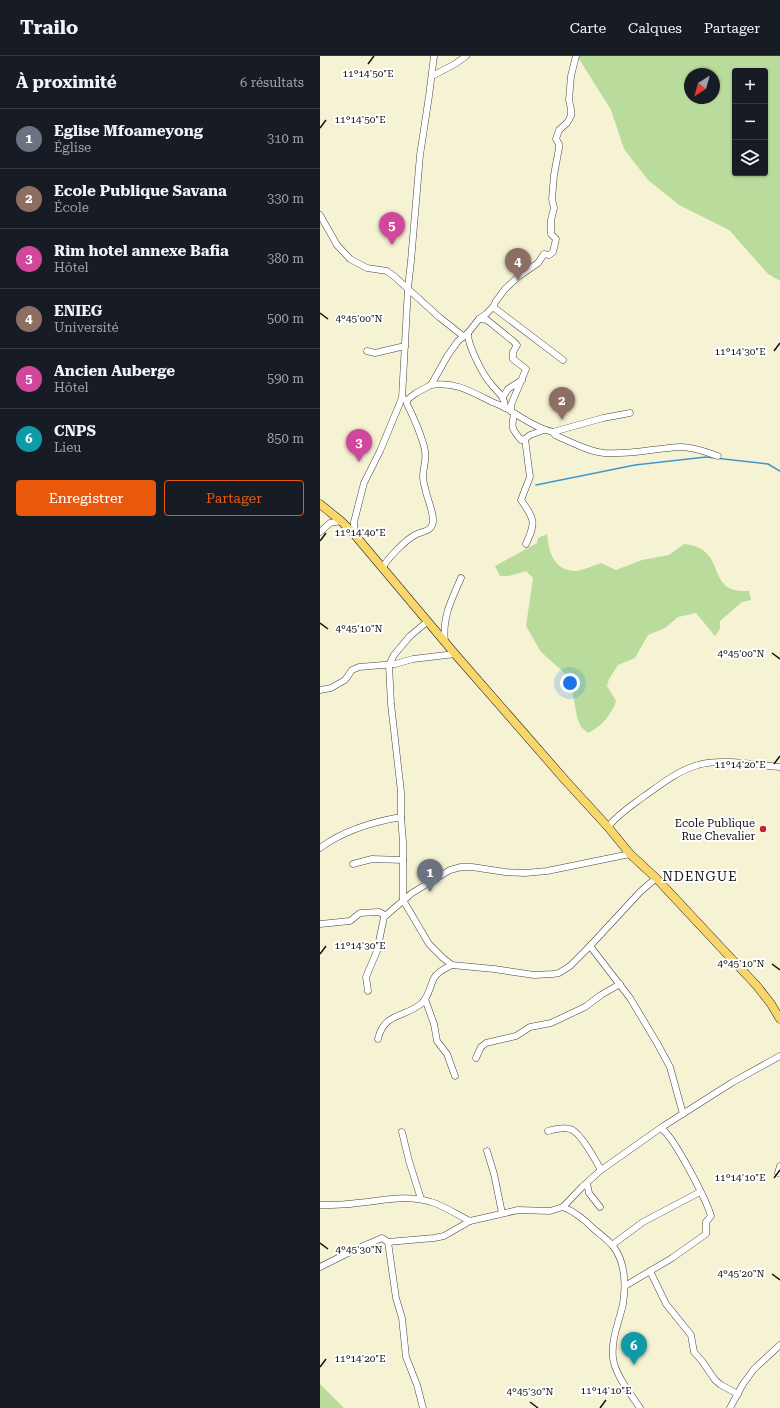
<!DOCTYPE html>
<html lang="fr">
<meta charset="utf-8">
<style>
:root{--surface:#171b24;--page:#20242c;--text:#f1f3f6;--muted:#9ea1a6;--line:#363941;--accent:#ea580c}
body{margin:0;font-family:"Roboto Serif",serif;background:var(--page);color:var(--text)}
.controls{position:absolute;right:12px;top:12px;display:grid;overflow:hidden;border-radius:4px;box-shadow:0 1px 3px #0004}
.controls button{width:36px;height:36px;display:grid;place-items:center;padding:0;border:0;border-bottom:1px solid var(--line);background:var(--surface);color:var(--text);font:20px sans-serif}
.compass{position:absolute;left:364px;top:12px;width:36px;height:36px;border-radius:50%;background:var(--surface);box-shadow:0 1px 3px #0004;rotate:217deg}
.you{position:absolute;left:250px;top:627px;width:14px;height:14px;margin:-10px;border:3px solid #fff;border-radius:50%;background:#1a73e8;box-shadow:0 0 0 6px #1a73e833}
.badge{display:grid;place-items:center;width:26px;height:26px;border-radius:50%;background:var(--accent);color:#fff;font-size:13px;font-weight:700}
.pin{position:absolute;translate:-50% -33px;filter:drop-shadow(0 1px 2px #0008)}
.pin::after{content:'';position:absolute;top:21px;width:14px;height:12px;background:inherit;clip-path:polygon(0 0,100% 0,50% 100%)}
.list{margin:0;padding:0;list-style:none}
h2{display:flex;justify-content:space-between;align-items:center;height:52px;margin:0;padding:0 16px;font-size:17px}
h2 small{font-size:13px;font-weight:400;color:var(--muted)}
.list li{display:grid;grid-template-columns:26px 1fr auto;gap:12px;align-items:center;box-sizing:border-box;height:60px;padding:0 16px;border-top:1px solid var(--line)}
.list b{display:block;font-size:15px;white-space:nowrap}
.list p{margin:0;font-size:13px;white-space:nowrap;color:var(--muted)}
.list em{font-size:13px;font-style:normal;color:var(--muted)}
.actions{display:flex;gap:8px;padding:12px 16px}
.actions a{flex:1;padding:9px 0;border:1px solid var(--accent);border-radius:4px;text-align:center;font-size:14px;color:var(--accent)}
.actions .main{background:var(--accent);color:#fff}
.icon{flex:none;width:22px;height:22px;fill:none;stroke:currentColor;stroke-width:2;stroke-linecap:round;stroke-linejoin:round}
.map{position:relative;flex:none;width:460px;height:1352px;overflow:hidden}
header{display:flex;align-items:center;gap:24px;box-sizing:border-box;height:56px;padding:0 20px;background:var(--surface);border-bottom:1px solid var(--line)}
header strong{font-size:19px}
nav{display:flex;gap:22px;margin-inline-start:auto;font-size:14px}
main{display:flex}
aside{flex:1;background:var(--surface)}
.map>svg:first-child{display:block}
.farmland{fill:#f6f3d4}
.forest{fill:#b9dc9c;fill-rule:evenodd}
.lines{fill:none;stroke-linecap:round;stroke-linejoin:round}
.stream{stroke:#3f96cf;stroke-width:1.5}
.minor-casing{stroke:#444;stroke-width:7}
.major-casing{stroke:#222;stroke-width:9}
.minor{stroke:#fff;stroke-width:6}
.major{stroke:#f9d66b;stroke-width:8}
.ticks{fill:none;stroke:#111;stroke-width:1.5}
.poi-dot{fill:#c4262e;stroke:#fff;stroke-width:1.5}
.labels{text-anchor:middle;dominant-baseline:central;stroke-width:4;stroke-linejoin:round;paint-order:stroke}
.poi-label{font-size:11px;fill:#111;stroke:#fff;text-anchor:end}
.quarter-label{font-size:13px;letter-spacing:1px;fill:#111;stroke:#fff}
.ticks-label{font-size:10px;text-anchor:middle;fill:#111;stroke:#fff;stroke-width:4;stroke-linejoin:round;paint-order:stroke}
</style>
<header>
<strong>Trailo</strong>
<nav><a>Carte</a><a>Calques</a><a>Partager</a></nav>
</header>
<main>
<aside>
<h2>À proximité<small>6 résultats</small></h2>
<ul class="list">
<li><span class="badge" style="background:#6b7280">1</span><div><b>Eglise Mfoameyong</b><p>Église</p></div><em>310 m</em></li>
<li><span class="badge" style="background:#8d6e63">2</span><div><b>Ecole Publique Savana</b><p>École</p></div><em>330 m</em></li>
<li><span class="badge" style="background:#d1479c">3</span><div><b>Rim hotel annexe Bafia</b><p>Hôtel</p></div><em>380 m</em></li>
<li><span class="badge" style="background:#8d6e63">4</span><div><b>ENIEG</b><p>Université</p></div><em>500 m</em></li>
<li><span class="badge" style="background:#d1479c">5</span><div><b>Ancien Auberge</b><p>Hôtel</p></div><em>590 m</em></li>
<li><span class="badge" style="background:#0f9aa8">6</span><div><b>CNPS</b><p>Lieu</p></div><em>850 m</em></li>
</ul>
<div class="actions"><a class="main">Enregistrer</a><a>Partager</a></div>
</aside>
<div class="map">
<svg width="460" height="1352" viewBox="0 0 460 1352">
<rect width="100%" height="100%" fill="#fffdf5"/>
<path class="farmland" d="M0 0H254L259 3 291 54 304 93 359 149 409 174 448 218 460 225V1352H24L0 1328Z"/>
<g class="forest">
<path d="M254 0H460V225L448 218 409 174 359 149 328 124 304 93 291 54 259 3ZM415 15H445V117H415ZM370 18H394V42H370Z"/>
<path d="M227 478C229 496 233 513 254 515 260 516 274 509 281 507L296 514 322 504 349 499 364 488C402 492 390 523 411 533 416 535 423 535 429 535L431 544 422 546 400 565V573L395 580 376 557 358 561 345 572 328 579 315 602 298 609 289 623 287 630 296 645C292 658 281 671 268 677L261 671 257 661 250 622 221 596 206 570 213 522 206 515 189 520H180L175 510 217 487 218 482Z"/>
<path d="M0 1328 24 1352H0Z"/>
</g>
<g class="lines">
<path class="stream" d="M216 429 315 409 386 401 448 408 460 415"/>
<g class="minor-casing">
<g id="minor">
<path d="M112 20 135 8 146 0"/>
<path d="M0 159 17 189 30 203 47 212 67 215 75 221 119 261 143 280"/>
<path d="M173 251 243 304"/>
<path d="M159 263 167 264 193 285 197 289 193 296V303L206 313 191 349V355"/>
<path d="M148 277C147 288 163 319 171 328 178 337 185 340 185 352"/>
<path d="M47 295 55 297 85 290"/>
<path d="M111 329C134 325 152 336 172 346 177 348 182 350 186 352 201 361 216 372 233 376L235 379C251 386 267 395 284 397 311 399 336 392 361 391 374 391 386 396 398 400"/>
<path d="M183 341 188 333 202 324"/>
<path d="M87 344 96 337 111 329 128 299 138 285 148 277 159 263 166 258 173 251 176 245 185 233 199 220 218 207 224 198 229 199 233 196 236 183 231 178V164L234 152 232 143 234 119 239 92V88L236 83 239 74 247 67 251 60V53L249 44 251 20 256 0"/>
<path d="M194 358C191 372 192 373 201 384L205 383 210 379 224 374"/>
<path d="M233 376 283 362 310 357"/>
<path d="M205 383 210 421 201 444C215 464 216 466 206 488"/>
<path d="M0 476 10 467 21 465"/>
<path d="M34 478V466L44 427 60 395 82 342 88 232 91 205 100 99 109 40 114 0"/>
<path d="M63 512C66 503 87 483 95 479 100 476 108 476 111 471 117 464 108 445 106 436 105 431 103 426 103 421 103 408 108 404 104 390 100 376 94 362 87 348V344L84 343"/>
<path d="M108 565 90 580 74 599 69 609 71 648 81 736V761L83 786V844L109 888 123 902 132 909 174 913 214 919 233 918 239 917 250 910 270 890"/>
<path d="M125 587C122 561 131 545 141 522"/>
<path d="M0 634 11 632 25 624 32 614 39 611 75 608 93 603 135 598"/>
<path d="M288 771C297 759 311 750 323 741 340 729 357 715 378 709 400 702 437 709 460 711"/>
<path d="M0 792C24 774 52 766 81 761"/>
<path d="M33 808 52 803 83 804"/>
<path d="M336 822 320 836 270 890 310 942 337 987 350 1011 363 1058"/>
<path d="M0 868 30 865 40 857 59 856 63 858 64 861"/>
<path d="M48 935 46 921 57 895 64 861 92 837 130 814 141 811H152L185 816 205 817 227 815 310 798"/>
<path d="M105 943 114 968 117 985 127 998 135 1020"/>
<path d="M58 983C64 956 85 962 102 947 109 940 110 930 114 922 118 915 126 912 132 909"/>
<path d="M156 1002 161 991 166 987 196 980 210 971 231 967 265 951 281 939 300 928"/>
<path d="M228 1075C235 1073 243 1071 250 1073 260 1075 276 1105 281 1114"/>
<path d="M82 1076 89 1105 101 1143"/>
<path d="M167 1095 174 1118 182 1157"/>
<path d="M458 1117 460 1110"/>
<path d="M267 1127 269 1137 280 1151"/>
<path d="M0 1149C12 1149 25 1149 37 1147 61 1145 87 1138 111 1146 125 1150 137 1159 150 1165L198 1154 230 1155 243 1151"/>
<path d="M292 1189 323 1166 380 1136"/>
<path d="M0 1211 34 1194 62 1182 68 1186"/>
<path d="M330 1215 346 1248 371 1279 374 1296 382 1305 395 1324 401 1329 418 1338"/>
<path d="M305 1230 352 1202 386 1178V1166L391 1160C386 1143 354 1081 341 1072"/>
<path d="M103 1352 97 1329 86 1301 82 1262 76 1242 68 1186 114 1182 124 1180 150 1165"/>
<path d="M320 1352C311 1338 295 1319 293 1302 291 1283 299 1266 303 1248 306 1228 306 1207 293 1190 288 1184 281 1179 275 1174 265 1164 256 1156 243 1151L262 1131 281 1114 342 1071 413 1026 460 1000"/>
<path d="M410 1352 423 1328 434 1313 460 1289"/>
</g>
</g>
<g class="major-casing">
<path id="major" d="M0 448 21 465 34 478 135 598 245 724 288 771 310 798 336 822 437 930 451 948 460 963"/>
</g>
<use href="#minor" class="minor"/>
<use href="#major" class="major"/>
</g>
<path class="ticks" d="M48 8 54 0M0 72 6 64M0 257 8 263M454 295 460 287M0 485 6 477M0 567 8 573M452 597 460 603M454 708 460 700M0 898 6 890M452 908 460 914M454 1122 460 1114M0 1187 8 1193M452 1218 460 1224M0 1311 6 1303M210 1346 218 1352M280 1352 286 1344"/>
<circle class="poi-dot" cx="443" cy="773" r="4"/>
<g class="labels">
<g class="poi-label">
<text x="435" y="767">Ecole Publique<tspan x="435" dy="13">Rue Chevalier</tspan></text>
</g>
<g class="quarter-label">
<text x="380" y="820">NDENGUE</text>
</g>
</g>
<g class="ticks-label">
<text x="48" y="21">11°14'50"E</text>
<text x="40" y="67">11°14'50"E</text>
<text x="39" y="266">4°45'00"N</text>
<text x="420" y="299">11°14'30"E</text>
<text x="40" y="480">11°14'40"E</text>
<text x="39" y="576">4°45'10"N</text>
<text x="421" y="601">4°45'00"N</text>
<text x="420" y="712">11°14'20"E</text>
<text x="40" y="893">11°14'30"E</text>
<text x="421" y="911">4°45'10"N</text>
<text x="420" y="1125">11°14'10"E</text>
<text x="39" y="1197">4°45'30"N</text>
<text x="421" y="1221">4°45'20"N</text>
<text x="40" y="1306">11°14'20"E</text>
<text x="286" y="1338">11°14'10"E</text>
<text x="210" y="1339">4°45'30"N</text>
</g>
</svg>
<div class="controls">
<button>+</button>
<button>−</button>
<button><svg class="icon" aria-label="layers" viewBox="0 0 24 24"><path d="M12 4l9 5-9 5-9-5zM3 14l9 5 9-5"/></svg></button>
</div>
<svg class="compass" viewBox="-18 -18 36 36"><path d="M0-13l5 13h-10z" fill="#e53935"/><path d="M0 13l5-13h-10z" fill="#9ea1a6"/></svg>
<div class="you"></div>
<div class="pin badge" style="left:110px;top:836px;background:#6b7280">1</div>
<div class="pin badge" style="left:242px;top:364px;background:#8d6e63">2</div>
<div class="pin badge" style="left:39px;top:406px;background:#d1479c">3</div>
<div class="pin badge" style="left:198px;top:225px;background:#8d6e63">4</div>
<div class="pin badge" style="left:72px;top:189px;background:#d1479c">5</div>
<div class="pin badge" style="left:314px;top:1309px;background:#0f9aa8">6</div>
</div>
</main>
